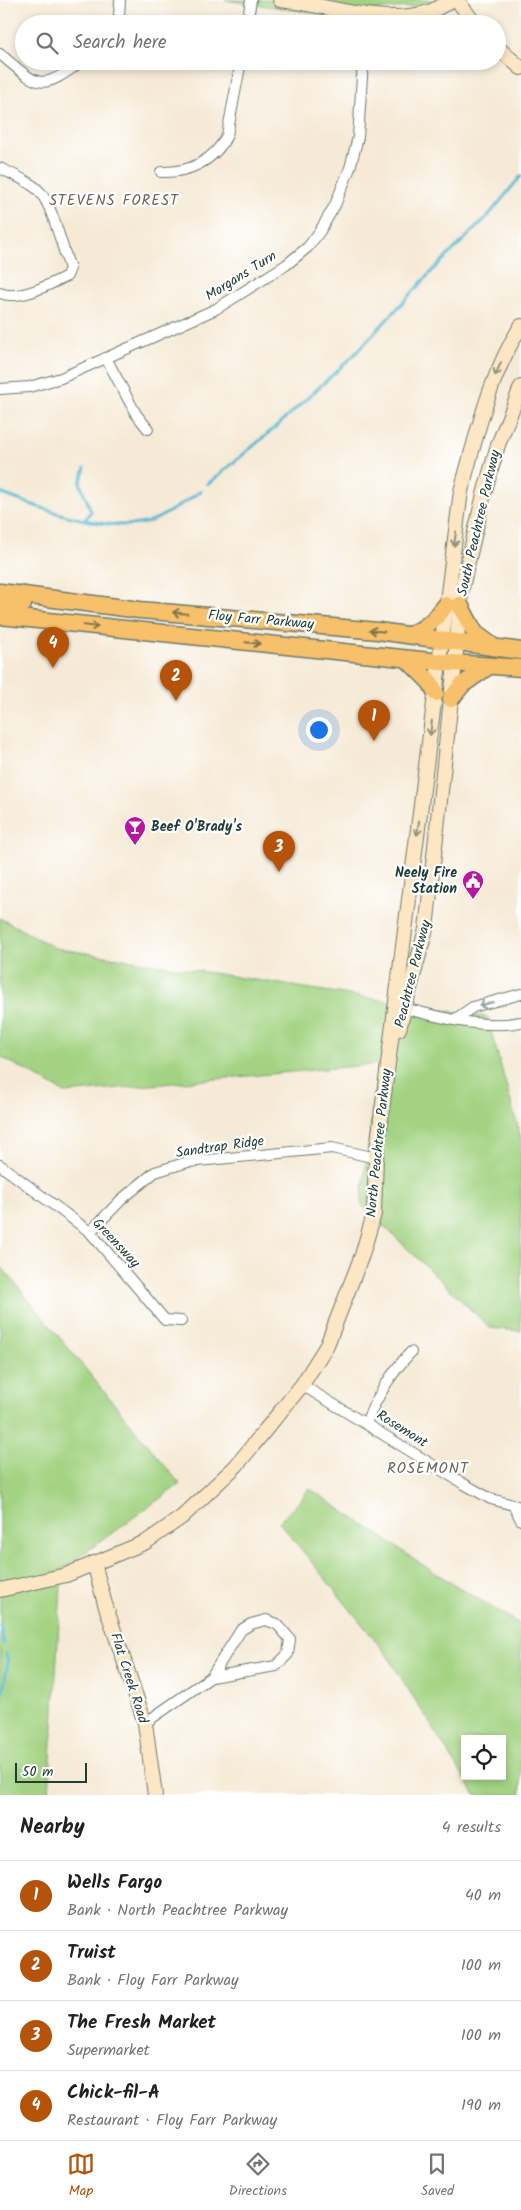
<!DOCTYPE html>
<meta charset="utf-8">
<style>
:root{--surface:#fff;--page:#f2f2f2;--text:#202124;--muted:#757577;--line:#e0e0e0;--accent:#b45309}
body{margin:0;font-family:Kalam,sans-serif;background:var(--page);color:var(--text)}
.controls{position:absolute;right:15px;bottom:15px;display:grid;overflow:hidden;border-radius:0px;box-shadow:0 2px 8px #0003}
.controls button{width:45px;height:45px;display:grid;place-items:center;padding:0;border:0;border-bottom:1px solid var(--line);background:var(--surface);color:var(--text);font:25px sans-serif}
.scale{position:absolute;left:15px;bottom:12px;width:72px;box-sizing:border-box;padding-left:5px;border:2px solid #1f3d34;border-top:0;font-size:14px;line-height:18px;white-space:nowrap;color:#1f3d34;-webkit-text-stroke:4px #fff;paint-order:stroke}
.you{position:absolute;left:318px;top:729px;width:18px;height:18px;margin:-12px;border:4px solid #fff;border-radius:50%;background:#1a73e8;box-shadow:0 0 0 8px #1a73e833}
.badge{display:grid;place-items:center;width:32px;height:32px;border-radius:50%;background:var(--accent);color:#fff;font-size:16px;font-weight:700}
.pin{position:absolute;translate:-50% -41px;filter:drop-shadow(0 1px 2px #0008)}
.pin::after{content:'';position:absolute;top:26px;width:18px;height:15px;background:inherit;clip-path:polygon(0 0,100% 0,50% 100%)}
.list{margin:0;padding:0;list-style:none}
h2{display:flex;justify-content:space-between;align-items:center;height:65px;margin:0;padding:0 20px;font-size:21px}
h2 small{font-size:16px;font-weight:400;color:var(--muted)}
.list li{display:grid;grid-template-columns:32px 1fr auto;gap:15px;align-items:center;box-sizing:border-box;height:70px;padding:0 20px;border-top:1px solid var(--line)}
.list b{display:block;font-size:19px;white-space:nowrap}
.list p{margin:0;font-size:16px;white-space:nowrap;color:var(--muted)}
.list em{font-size:16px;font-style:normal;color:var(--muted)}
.icon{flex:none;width:28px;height:28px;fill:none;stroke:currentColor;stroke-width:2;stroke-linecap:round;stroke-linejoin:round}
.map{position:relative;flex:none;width:521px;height:1795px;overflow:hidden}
.search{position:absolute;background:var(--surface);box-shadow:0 2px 8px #0003;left:15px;right:15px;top:15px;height:55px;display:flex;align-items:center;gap:12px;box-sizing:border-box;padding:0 18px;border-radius:28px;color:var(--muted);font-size:19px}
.sheet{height:345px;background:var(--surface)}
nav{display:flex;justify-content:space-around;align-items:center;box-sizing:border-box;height:70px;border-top:1px solid var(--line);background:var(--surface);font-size:14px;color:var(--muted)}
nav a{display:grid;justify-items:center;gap:2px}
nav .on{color:var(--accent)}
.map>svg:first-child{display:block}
.green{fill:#a3d382;stroke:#61885b;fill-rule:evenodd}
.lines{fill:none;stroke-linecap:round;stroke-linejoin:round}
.stream{stroke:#53b7d2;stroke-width:3}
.street-casing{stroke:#6a7a6d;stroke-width:12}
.secondary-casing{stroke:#6a7a6d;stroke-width:16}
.primary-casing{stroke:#6a7a6d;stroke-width:19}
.street{stroke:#fff;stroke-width:10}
.secondary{stroke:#fce6c4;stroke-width:14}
.primary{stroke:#f7c06b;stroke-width:16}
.oneway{stroke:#8e927c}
.oneway2{stroke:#80784d}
.oneway3{stroke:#8f9e9a}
.labels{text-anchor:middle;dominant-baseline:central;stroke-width:4.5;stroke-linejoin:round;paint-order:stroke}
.street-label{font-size:14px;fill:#1f3d34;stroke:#fff}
.poi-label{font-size:14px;font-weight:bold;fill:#1f3d34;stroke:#fff;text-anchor:start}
.neighbourhood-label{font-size:15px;letter-spacing:1px;fill:#6b655c;stroke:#fff}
</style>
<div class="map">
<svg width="521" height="1795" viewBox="0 0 521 1795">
<rect width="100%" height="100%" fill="#fff"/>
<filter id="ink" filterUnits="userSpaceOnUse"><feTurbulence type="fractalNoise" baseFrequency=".02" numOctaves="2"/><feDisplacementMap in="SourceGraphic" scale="10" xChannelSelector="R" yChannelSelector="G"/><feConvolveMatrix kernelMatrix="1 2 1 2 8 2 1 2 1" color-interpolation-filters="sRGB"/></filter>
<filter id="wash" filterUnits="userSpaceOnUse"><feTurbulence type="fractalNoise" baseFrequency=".0096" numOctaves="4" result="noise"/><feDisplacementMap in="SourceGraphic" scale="20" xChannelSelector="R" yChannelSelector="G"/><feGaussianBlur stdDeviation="1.12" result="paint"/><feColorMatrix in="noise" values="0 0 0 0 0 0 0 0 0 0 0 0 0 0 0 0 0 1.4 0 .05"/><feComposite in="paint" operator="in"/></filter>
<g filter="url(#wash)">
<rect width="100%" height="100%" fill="#f6ead6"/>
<g class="green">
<path d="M225 0H463L458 3 322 14Z"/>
<path d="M0 918 55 948 487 1017 521 1138V1331L490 1328 361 1204 378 1064 65 1093 0 1056Z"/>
<path d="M0 1265 180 1484 62 1569 49 1795H0Z"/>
<path d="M309 1488 432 1571 521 1625V1795H475L385 1652 279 1522 302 1499ZM465 1739H502V1776H465Z"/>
</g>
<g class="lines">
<g class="stream">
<path d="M85 468 80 483 91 511 85 520"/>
<path d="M208 484 276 427 352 357 434 269 488 216 521 176"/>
<path d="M0 493C40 508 102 532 145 523 157 521 190 499 201 491"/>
<path d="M0 1625 4 1644"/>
<path d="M0 1708 8 1660 6 1654"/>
</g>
</g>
</g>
<g filter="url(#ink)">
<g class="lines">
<g class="street-casing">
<g id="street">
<path d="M116 24 119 16 120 0"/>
<path d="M247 24 251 0"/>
<path d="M0 54C39 86 39 93 82 61"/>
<path d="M0 168C13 175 30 181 40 192 53 207 62 248 70 268L67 276C49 285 19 301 0 293"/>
<path d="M161 172C188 173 215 161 227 135L241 61"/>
<path d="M106 358 136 414 148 429"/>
<path d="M0 389 29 387 61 378 216 309 286 265 308 247 320 231 335 205 350 168 358 137 363 61"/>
<path d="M399 1007C437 1016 481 1030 521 1022"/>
<path d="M454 1020 473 1007 521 994"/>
<path d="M0 1165 90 1232 165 1320 181 1321"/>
<path d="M90 1232 122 1199 155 1172 188 1162 332 1148 376 1158"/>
<path d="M302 1385 464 1484 491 1499 521 1507"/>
<path d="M366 1423C377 1396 391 1373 411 1352"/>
<path d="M514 1506 521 1520"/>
<path d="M266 1620 277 1624 290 1639 288 1654 276 1666 211 1677 241 1630 251 1624Z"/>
<path d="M145 1723 211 1677"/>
</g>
</g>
<g class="secondary-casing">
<g id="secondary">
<path d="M280 0C326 4 379 26 425 13 435 11 444 4 453 0"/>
<path d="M457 0 475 24"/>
<path d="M497 47 521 68"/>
<path d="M399 1029 426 929 455 663 461 592 484 494 498 445 521 387"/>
<path d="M94 1563 105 1604 145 1723 155 1795"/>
<path d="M0 1590 66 1575 146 1542 182 1517 236 1466 302 1385 327 1345 362 1255 374 1214 376 1158 461 491C477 434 489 377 521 326"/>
</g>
</g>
<g class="primary-casing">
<g id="primary">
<path d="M0 592 140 610 378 631 521 651"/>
<path d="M460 605 475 633 491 645"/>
<path d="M0 606H17L23 604 25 595"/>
<path d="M0 616 440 662 521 668"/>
<path d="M409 635C426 629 435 619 446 605"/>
<path d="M407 659 430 682 436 693"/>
<path d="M451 699 462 685 489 666"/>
</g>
</g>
<use href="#street" class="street"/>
<use href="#secondary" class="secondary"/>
<use href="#primary" class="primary"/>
</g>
<defs><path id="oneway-shaft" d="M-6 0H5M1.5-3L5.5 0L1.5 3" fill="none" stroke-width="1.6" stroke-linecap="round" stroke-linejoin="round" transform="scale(1.25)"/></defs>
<g class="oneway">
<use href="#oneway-shaft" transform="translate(498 369) rotate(115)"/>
<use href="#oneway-shaft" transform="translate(455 539) rotate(98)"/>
<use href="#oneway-shaft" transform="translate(431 728) rotate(97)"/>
<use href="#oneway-shaft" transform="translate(418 828) rotate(98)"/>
</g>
<g class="oneway2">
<use href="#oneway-shaft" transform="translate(180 613) rotate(-175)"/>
<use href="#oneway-shaft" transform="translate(91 626) rotate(6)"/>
<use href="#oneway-shaft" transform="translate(377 631) rotate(-174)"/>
<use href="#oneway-shaft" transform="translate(253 643) rotate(6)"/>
</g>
<use class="oneway3" href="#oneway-shaft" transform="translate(486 1004) rotate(165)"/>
</g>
<defs>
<g id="bar-pin" transform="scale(1.125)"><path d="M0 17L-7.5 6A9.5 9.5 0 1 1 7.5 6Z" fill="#b5179e" stroke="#fff"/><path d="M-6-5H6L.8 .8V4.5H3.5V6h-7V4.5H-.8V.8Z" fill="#fff"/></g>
<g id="civic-pin" transform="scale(1.125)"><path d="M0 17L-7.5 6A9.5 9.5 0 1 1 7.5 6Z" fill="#b5179e" stroke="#fff"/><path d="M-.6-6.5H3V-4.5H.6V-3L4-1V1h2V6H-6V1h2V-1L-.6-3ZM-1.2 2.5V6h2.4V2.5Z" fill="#fff"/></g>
</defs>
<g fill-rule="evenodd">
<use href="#bar-pin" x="135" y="827"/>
<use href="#civic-pin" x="473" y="881"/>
</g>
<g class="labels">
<g class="street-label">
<text transform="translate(241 276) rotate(-32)">Morgans Turn</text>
<text transform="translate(479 523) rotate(-77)">South Peachtree Parkway</text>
<text transform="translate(261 620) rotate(5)">Floy Farr Parkway</text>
<text transform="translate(413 974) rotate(-76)">Peachtree Parkway</text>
<text transform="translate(379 1143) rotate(-84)">North Peachtree Parkway</text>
<text transform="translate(220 1147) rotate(-8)">Sandtrap Ridge</text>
<text transform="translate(116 1243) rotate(47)">Greensway</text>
<text transform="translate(402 1429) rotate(32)">Rosemont</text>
<text transform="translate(129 1678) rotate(72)">Flat Creek Road</text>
</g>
<g class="poi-label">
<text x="151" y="827">Beef O'Brady's</text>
<text x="457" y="873" text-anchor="end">Neely Fire<tspan x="457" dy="16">Station</tspan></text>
</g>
<g class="neighbourhood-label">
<text x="114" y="201">STEVENS FOREST</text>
<text x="428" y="1469">ROSEMONT</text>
</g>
</g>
</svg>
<div class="controls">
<button><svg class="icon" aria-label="locate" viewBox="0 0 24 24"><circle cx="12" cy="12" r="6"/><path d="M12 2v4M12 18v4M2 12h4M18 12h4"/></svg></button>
</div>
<div class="scale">50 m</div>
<div class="you"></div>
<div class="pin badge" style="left:374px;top:741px">1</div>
<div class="pin badge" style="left:176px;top:701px">2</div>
<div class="pin badge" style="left:279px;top:872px">3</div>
<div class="pin badge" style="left:53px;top:668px">4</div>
<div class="search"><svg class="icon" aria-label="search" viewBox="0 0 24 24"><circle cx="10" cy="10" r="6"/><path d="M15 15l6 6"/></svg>Search here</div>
</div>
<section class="sheet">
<h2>Nearby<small>4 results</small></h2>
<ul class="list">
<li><span class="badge">1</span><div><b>Wells Fargo</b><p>Bank · North Peachtree Parkway</p></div><em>40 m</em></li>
<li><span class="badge">2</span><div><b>Truist</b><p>Bank · Floy Farr Parkway</p></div><em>100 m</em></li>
<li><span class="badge">3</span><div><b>The Fresh Market</b><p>Supermarket</p></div><em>100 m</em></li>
<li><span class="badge">4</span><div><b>Chick-fil-A</b><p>Restaurant · Floy Farr Parkway</p></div><em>190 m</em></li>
</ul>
</section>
<nav>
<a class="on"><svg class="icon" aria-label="map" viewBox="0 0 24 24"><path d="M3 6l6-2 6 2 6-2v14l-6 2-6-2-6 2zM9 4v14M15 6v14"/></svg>Map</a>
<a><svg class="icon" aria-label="directions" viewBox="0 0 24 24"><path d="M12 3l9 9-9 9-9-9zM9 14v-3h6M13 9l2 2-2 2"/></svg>Directions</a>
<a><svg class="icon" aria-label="saved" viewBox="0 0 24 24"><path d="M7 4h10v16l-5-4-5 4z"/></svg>Saved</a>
</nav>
